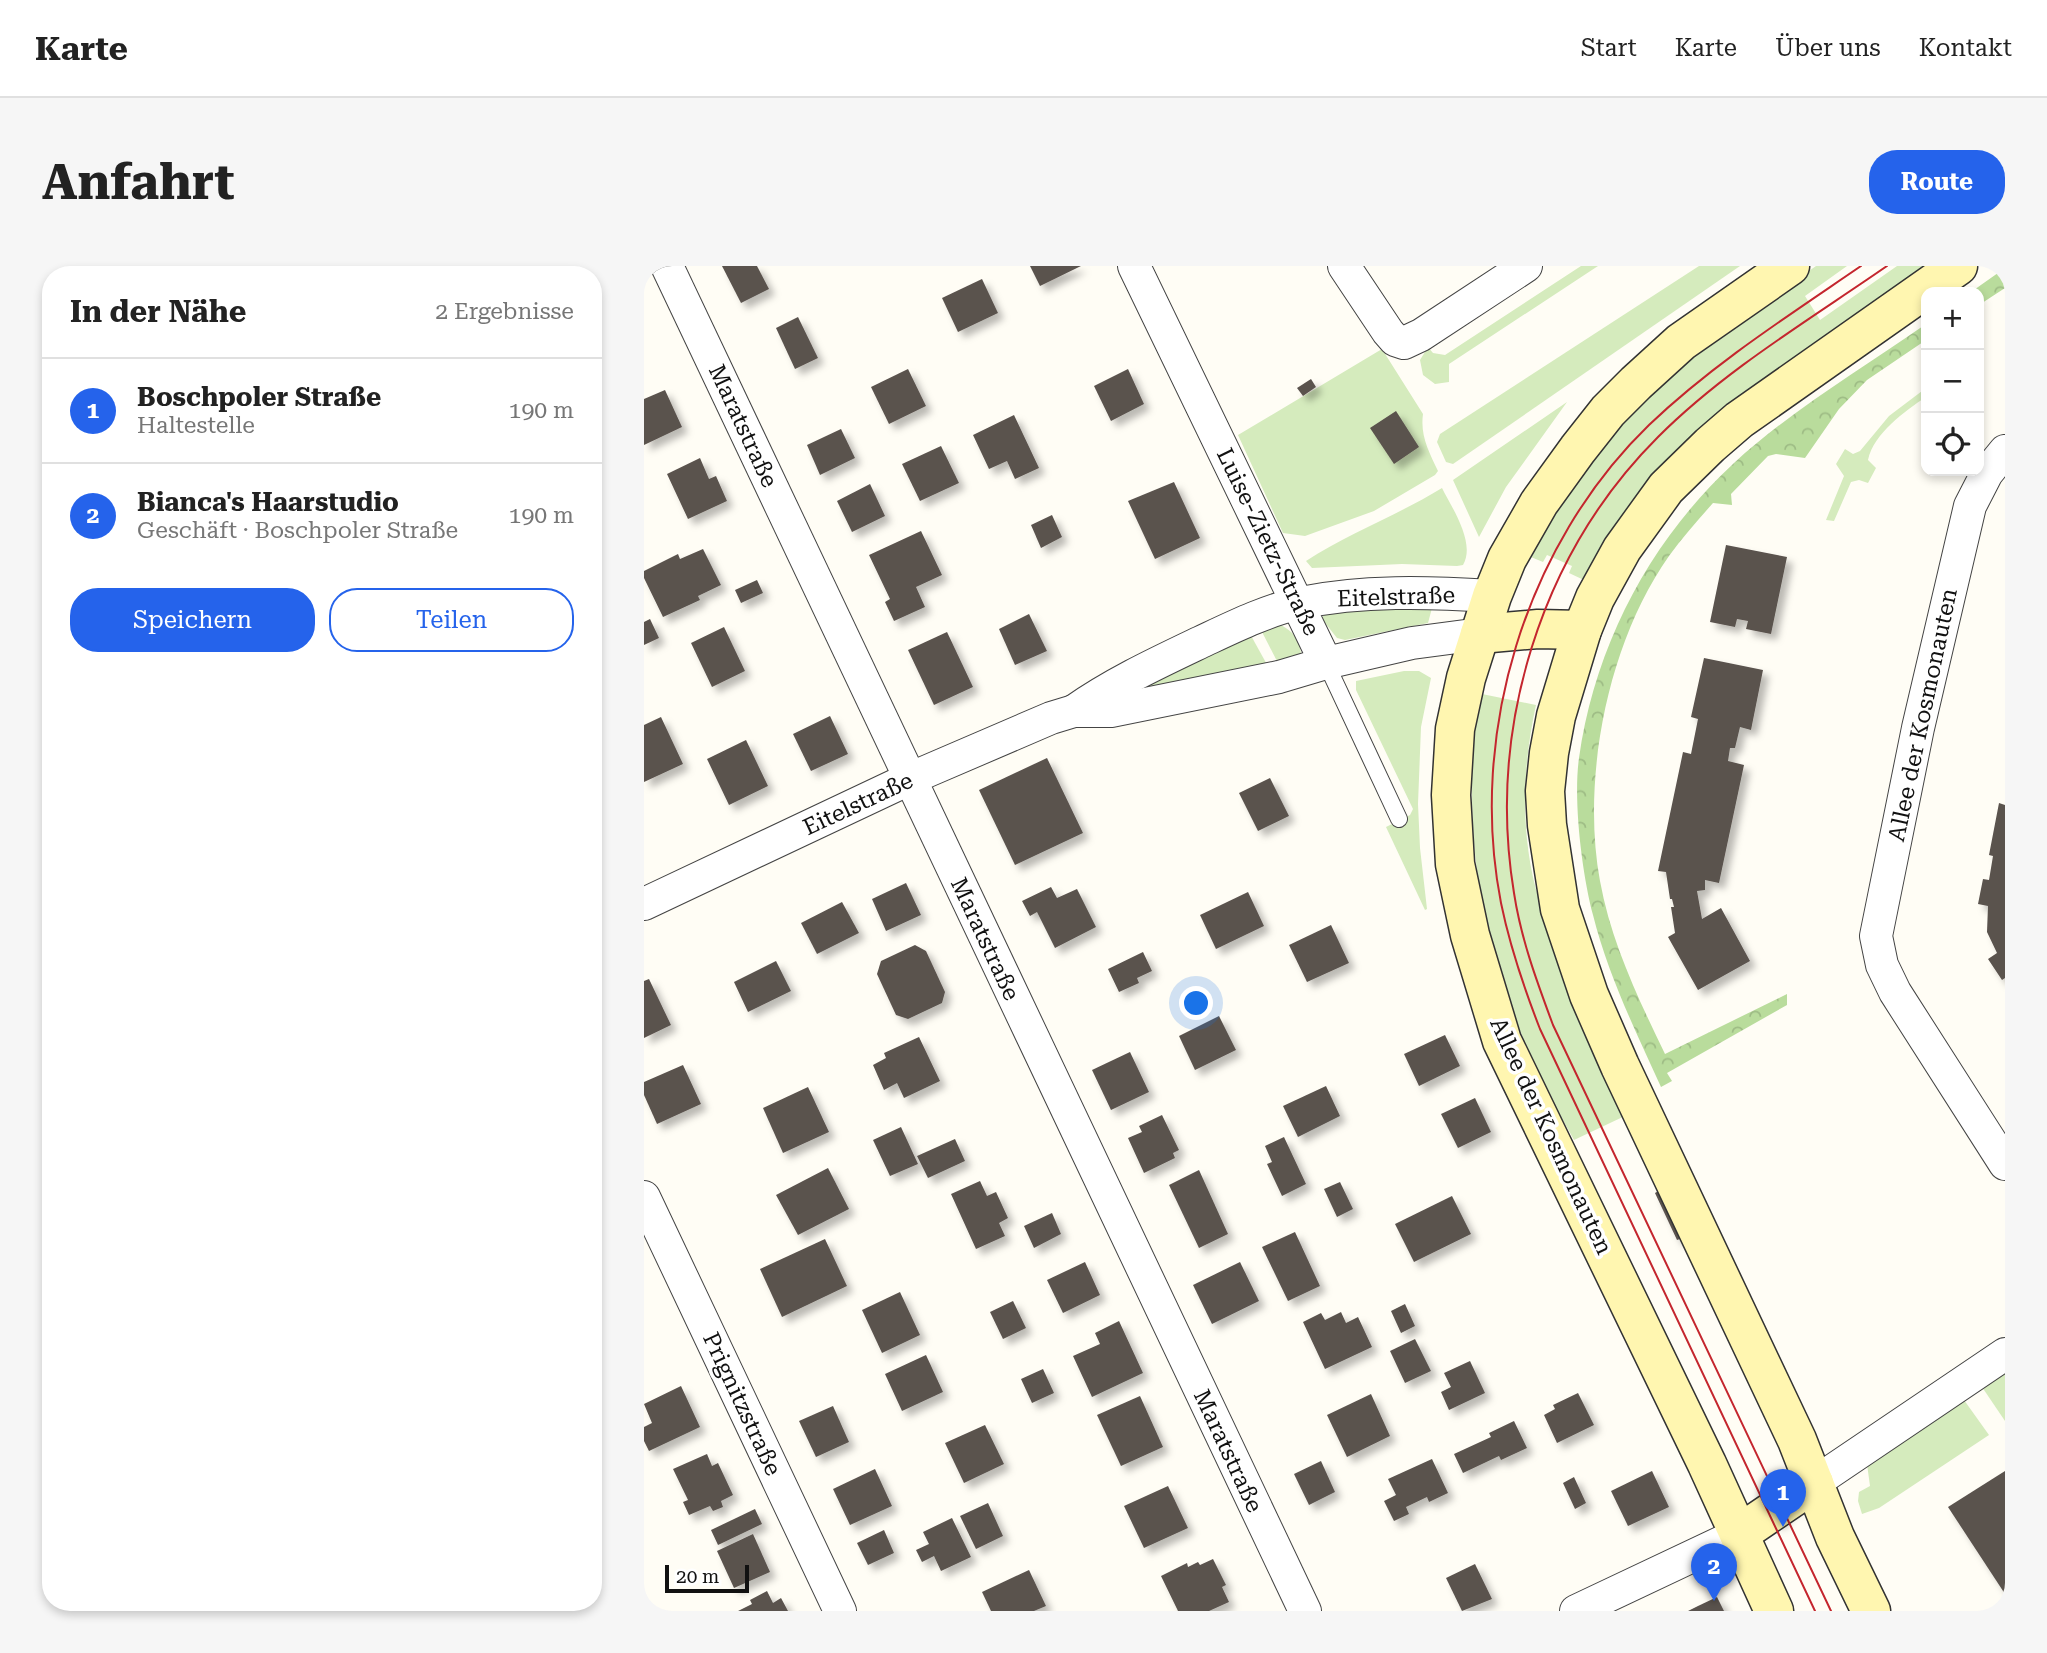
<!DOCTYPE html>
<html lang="de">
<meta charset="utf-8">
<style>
:root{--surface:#fff;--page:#f6f6f6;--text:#222;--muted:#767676;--line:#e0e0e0;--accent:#2563eb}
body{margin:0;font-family:"Roboto Serif",serif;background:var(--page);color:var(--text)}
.controls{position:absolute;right:21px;top:21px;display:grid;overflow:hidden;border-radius:14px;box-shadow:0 4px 10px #0003}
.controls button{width:63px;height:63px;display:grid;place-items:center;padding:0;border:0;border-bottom:2px solid var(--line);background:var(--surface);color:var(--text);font:35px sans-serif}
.scale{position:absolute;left:21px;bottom:18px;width:84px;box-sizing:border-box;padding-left:7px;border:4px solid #111;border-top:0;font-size:19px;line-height:24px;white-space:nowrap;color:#111;-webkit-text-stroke:5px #fff;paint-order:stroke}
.you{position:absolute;left:553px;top:738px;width:24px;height:24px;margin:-18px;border:5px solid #fff;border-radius:50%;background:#1a73e8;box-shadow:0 0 0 10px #1a73e833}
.badge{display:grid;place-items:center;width:46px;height:46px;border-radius:50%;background:var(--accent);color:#fff;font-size:23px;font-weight:700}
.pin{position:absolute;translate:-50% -58px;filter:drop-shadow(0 2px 4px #0008)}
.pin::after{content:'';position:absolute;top:37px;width:24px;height:21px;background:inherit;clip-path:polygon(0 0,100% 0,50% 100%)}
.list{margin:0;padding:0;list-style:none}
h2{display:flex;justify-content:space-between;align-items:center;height:91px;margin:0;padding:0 28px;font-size:30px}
h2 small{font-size:23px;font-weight:400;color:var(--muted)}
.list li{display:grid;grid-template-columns:46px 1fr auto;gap:21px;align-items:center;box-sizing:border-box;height:105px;padding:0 28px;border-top:2px solid var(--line)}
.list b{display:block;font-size:26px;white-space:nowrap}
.list p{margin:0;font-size:23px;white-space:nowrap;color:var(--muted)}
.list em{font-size:23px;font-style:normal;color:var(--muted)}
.actions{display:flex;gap:14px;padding:21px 28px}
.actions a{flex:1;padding:16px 0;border:2px solid var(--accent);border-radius:28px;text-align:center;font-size:24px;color:var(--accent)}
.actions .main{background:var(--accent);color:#fff}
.icon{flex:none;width:38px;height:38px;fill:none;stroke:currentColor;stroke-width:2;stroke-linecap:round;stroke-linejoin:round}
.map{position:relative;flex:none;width:1361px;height:1345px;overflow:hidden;border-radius:28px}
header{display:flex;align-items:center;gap:42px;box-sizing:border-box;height:98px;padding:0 35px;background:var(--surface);border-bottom:2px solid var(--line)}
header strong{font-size:33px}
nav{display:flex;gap:38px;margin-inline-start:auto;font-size:24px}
.intro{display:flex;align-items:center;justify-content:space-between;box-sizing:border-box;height:168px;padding:0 42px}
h1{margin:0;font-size:49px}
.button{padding:18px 32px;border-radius:28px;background:var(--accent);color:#fff;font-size:24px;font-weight:700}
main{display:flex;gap:42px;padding:0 42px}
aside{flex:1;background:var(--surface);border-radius:28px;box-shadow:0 4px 10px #0003}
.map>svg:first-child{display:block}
.grass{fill:#d5ebbd}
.forest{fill:url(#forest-crowns)}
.building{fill:#5a524d;filter:url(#shadow)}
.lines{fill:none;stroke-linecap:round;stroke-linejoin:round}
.service-casing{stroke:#444;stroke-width:18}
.minor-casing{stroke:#444;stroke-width:34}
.secondary-casing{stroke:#333;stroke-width:41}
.service{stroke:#fff;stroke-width:16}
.minor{stroke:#fff;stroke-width:32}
.secondary{stroke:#fff6b0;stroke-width:38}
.tram{stroke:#c4262e;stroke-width:2}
.labels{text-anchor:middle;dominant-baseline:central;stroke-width:7;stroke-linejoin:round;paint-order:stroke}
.street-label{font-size:23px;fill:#111;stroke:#fff}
</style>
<header>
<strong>Karte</strong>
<nav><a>Start</a><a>Karte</a><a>Über uns</a><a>Kontakt</a></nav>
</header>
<div class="intro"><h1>Anfahrt</h1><a class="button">Route</a></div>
<main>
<aside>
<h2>In der Nähe<small>2 Ergebnisse</small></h2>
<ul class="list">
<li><span class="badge">1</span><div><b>Boschpoler Straße</b><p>Haltestelle</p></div><em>190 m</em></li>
<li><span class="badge">2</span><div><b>Bianca's Haarstudio</b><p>Geschäft · Boschpoler Straße</p></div><em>190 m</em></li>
</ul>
<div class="actions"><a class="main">Speichern</a><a>Teilen</a></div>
</aside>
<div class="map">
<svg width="1361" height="1345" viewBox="0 0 1361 1345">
<defs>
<pattern id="forest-crowns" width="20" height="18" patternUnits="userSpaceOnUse" patternTransform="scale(1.75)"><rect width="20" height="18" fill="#b9dc9c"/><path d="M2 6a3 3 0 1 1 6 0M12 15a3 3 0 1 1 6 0" fill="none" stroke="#9ebc85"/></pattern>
<filter id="shadow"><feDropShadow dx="6" dy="6" stdDeviation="3.5" flood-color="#0004"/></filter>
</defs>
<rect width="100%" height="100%" fill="#fffdf5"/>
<g class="grass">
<path d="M937 0H954L805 98V116L791 118 779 109 776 94 784 81 789 87 801 89Z"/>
<path d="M1055 0H1096L809 198 802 196 793 176 796 168Z"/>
<path d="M1172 0H1203L1161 30 1176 54 1253 0H1284L942 315 925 307 928 300 903 289 899 296 882 289 952 180 1046 89Z"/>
<path d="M738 83 779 148C776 170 785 186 794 205L791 209 730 245 661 270 639 267 594 169Z"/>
<path d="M1282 122V131C1261 145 1230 167 1224 194L1232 202 1224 217 1215 214 1207 216 1190 255 1182 254 1200 210 1192 198 1201 183 1209 188 1216 185 1245 150Z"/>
<path d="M923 136 862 221 835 271 809 214Z"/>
<path d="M798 222C808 242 832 277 819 299L813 300 758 298 668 302 662 295C705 267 754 249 798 222Z"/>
<path d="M788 342 784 357 701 374 693 372 678 353 681 345 687 343Z"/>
<path d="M635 358C649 365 657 374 657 391L636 401 616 362Z"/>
<path d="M605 366 626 404 470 435Z"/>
<path d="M760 405H775L787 412 777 461 774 538 776 582 783 643 781 644 742 561 766 549 769 543 712 424V415Z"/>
<path d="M838 428 892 439C878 503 876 571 895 634L983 849 930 874C868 765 830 661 828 534 828 515 826 494 828 475 830 459 835 443 838 428Z"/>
<path d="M1361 1106V1155L1338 1121Z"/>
<path d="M1320 1134 1345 1169 1235 1242 1218 1248 1214 1235 1215 1226 1226 1220 1223 1198Z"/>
</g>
<g class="forest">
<path d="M1361 2V22L1335 39V26H1327Z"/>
<path d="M1282 58V74L1223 114 1195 143 1161 192 1132 188 1124 190 1087 228 1088 239 1069 237C1054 254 1038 272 1025 290 964 376 937 512 956 615 967 676 994 732 1021 788L1143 728V739L1023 807 1028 815 1017 821C992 766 964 709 949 649 938 607 929 535 935 492 951 379 1006 275 1089 198 1147 144 1218 103 1282 58Z"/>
</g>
<g class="building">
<path d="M78 0H113L125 23 97 37Z"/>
<path d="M386 0H437L396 20Z"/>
<path d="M338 13 354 47 314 66 298 32Z"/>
<path d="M154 51 174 92 151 103 132 62Z"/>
<path d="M264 103 282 140 245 158 227 121Z"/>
<path d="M484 103 500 138 467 155 450 120Z"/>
<path d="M667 113 672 121 659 130 653 122Z"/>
<path d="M21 124 38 161 0 179V133Z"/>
<path d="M752 145 775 181 750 198 726 162Z"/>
<path d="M370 149 395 202 371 213 363 195 345 203 329 169Z"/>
<path d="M197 163 211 192 176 209 163 179Z"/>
<path d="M297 180 315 217 276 235 258 198Z"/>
<path d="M56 192 65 213 72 210 83 235 44 253 23 208Z"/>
<path d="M530 216 556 272 511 293 484 235Z"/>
<path d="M226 218 241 250 208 266 193 235Z"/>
<path d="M408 249 418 271 397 282 387 259Z"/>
<path d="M277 265 298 309 272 321 281 341 250 355 241 336 246 333 225 289Z"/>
<path d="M1082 279 1143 291 1127 368 1102 363 1104 355 1093 353 1091 361 1066 356Z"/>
<path d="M59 283 77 319 54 330 56 334 19 351 0 312V305L34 288 36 293Z"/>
<path d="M113 314 119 327 97 337 91 324Z"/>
<path d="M385 348 403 385 371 399 355 363Z"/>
<path d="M6 353 15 372 0 379V356Z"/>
<path d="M80 361 101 405 68 421 47 377Z"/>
<path d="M303 366 329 421 290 439 264 384Z"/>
<path d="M1060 392 1119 404 1107 464 1096 461 1091 482H1086L1084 495 1100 499 1075 617 1061 614V624L1053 625 1058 653 1077 642 1106 695 1054 724 1024 671 1031 667 1027 641H1030L1028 633H1026L1022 606 1014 605 1039 486 1047 488 1054 453 1047 451Z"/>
<path d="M186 450 204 488 167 505 149 468Z"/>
<path d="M17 451 39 498 0 516V459Z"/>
<path d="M102 474 124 520 85 539 63 493Z"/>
<path d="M403 492 439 567 371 599 335 524Z"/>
<path d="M626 512 645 550 614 565 595 527Z"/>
<path d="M1355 537 1361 539V712L1358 714 1344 693 1353 687 1343 666 1344 640 1334 638 1339 613 1345 614 1349 590 1345 589Z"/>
<path d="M262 617 277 649 242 665 228 633Z"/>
<path d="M407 621 413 632 433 623 452 661 411 682 393 646 386 650 378 635Z"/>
<path d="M604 626 620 660 572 683 556 649Z"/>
<path d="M198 636 215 667 173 688 157 657Z"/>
<path d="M687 659 705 697 663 716 645 679Z"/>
<path d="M271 679 282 685 301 726 298 737 264 753 252 749 233 708 237 695Z"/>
<path d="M499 686 508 705 493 712 495 717 475 726 464 703Z"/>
<path d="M132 695 147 725 104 746 90 716Z"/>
<path d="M5 713 27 759 0 772V715Z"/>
<path d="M575 750 592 784 551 804 535 770Z"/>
<path d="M801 769 816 800 775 820 760 788Z"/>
<path d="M275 771 296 815 260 832 253 817 240 824 229 799 242 792 240 787Z"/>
<path d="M486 786 505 826 467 844 448 804Z"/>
<path d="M39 799 57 838 13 858 0 829V816Z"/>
<path d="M682 820 696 850 654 871 639 840Z"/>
<path d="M164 821 185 866 139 887 119 842Z"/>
<path d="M831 832 847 866 814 882 797 848Z"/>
<path d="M518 849 535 884 529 887 531 892 500 907 484 872 498 866 495 860Z"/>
<path d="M257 861 274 898 246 910 229 874Z"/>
<path d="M640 871 662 918 638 930 623 898 628 896 621 880Z"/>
<path d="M311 873 321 895 284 912 273 890Z"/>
<path d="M184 902 205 943 154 969 132 929Z"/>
<path d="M555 904 584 968 555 982 525 919Z"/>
<path d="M336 915 343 930 352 926 364 952 355 957 361 970 332 983 307 928Z"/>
<path d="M696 916 709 943 693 951 680 923Z"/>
<path d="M1016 924 1039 972 1033 974 1011 927Z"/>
<path d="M808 930 827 968 770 996 751 958Z"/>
<path d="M408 947 417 968 390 982 380 960Z"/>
<path d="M651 966 676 1020 644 1035 618 981Z"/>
<path d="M181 973 203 1020 138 1051 116 1003Z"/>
<path d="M441 996 456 1029 419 1047 403 1014Z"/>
<path d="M596 996 615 1035 568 1058 549 1019Z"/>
<path d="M256 1026 276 1069 238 1087 218 1044Z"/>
<path d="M369 1035 382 1062 359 1073 346 1046Z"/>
<path d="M761 1038 771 1060 757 1067 747 1045Z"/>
<path d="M697 1046 702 1057 714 1051 728 1081 681 1103 659 1056 677 1047 681 1054Z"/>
<path d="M475 1055 499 1107 448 1131 429 1090 456 1078 451 1067Z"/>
<path d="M771 1073 787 1105 761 1117 746 1085Z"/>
<path d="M282 1089 299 1126 258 1145 241 1108Z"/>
<path d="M826 1095 841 1127 805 1144 797 1126 807 1121 800 1107Z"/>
<path d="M399 1103 410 1127 388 1137 377 1113Z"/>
<path d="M37 1120 56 1161 5 1185 0 1175V1161L8 1157 0 1138Z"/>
<path d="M934 1127 950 1159 913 1177 900 1149 911 1143 909 1139Z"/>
<path d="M727 1128 746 1170 703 1191 683 1149Z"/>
<path d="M496 1130 519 1181 477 1200 453 1149Z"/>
<path d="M189 1140 205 1176 172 1191 155 1155Z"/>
<path d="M870 1155 883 1182 857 1194 855 1190 819 1207 810 1188 847 1171 845 1167Z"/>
<path d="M341 1159 360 1198 320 1217 301 1177Z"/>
<path d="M63 1188 68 1200 74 1197 89 1229 77 1235 79 1241 69 1245 66 1240 45 1249 39 1236 44 1234 29 1203Z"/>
<path d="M788 1193 804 1227 785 1236 783 1231 762 1241 765 1248 750 1255 740 1235 752 1229 744 1213Z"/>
<path d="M677 1195 691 1226 665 1239 650 1208Z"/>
<path d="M231 1203 248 1240 206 1259 189 1223Z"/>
<path d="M1008 1205 1025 1241 984 1260 967 1225Z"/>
<path d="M1361 1205V1328L1304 1241Z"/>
<path d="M930 1211 942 1237 931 1243 919 1217Z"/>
<path d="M524 1220 544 1262 500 1282 480 1240Z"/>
<path d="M344 1237 359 1270 332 1283 316 1250Z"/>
<path d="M111 1243 118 1258 74 1279 67 1264Z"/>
<path d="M308 1252 327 1291 297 1305 290 1290 278 1296 272 1284 285 1278 279 1266Z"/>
<path d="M240 1264 250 1287 224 1299 213 1277Z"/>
<path d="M109 1268 126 1306 90 1322 73 1285Z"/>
<path d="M569 1293 582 1319 578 1321 585 1336 565 1345H534L517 1310 543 1297 544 1301 554 1296 556 1299Z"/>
<path d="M831 1298 848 1333 818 1345 802 1312Z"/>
<path d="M385 1304 402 1340 390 1345H347L338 1326Z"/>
<path d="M123 1325 129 1337 137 1332 144 1345H94L108 1338 106 1334Z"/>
<path d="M1073 1331 1080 1345H1044L1054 1340Z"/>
</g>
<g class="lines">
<g class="service-casing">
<path id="service" d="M682 397 755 553"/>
</g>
<g class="minor-casing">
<g id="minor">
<path d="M23 0 661 1345"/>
<path d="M490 0 682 397"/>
<path d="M700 0 744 66 751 74 760 77 777 69 882 0"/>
<path d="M1361 185 1343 207 1326 240 1274 462 1232 670 1238 699 1251 726 1361 898"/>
<path d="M430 445C470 417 513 397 557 376 589 361 621 345 656 337 718 324 785 326 848 330"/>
<path d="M0 638 265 513 407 452 430 445H467L635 411 682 397 768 377 836 368"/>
<path d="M0 931 196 1345"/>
<path d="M1170 1217 1361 1088"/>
<path d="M932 1345 1095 1268"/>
</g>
</g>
<g class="secondary-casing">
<g id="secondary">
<path d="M836 368 894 363 938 364"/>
<path d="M1095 1268 1170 1217"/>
<path d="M1130 1345 1063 1198 858 775 826 669 811 598 807 529 811 463 822 412 848 330 863 293 895 237 934 183 964 145 992 117 1037 76 1146 0"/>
<path d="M1227 1345 1191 1271 1153 1174 976 800 945 729 916 643 903 559 901 525 905 487 912 450 938 364 951 332 978 283 1022 222 1066 179 1095 154 1314 0"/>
</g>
</g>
<use href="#service" class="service"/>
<use href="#minor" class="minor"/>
<use href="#secondary" class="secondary"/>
<g class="tram">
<path d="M1171 1345 896 763C880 722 866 681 857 637 824 469 881 279 1005 159 1069 98 1144 50 1217 0"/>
<path d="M1187 1345 909 759C893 716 877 673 870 627 843 463 896 289 1014 171 1081 104 1165 54 1243 0"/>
</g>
</g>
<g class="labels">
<g class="street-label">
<text transform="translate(99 160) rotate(65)">Maratstraße</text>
<text transform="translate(624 276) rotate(64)">Luise-Zietz-Straße</text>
<text transform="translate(752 331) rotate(-2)">Eitelstraße</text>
<text transform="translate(1279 449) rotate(-78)">Allee der Kosmonauten</text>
<text transform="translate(214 538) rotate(-25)">Eitelstraße</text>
<text transform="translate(341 673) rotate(65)">Maratstraße</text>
<text transform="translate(907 870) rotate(65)">Allee der Kosmonauten</text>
<text transform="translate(98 1138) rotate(65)">Prignitzstraße</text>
<text transform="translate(584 1185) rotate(65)">Maratstraße</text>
</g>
</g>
</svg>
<div class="controls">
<button>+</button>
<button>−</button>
<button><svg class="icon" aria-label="locate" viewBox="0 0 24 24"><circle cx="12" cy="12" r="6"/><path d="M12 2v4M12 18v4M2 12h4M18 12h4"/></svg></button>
</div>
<div class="scale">20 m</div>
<div class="you"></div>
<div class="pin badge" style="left:1139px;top:1261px">1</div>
<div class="pin badge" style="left:1070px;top:1335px">2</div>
</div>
</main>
